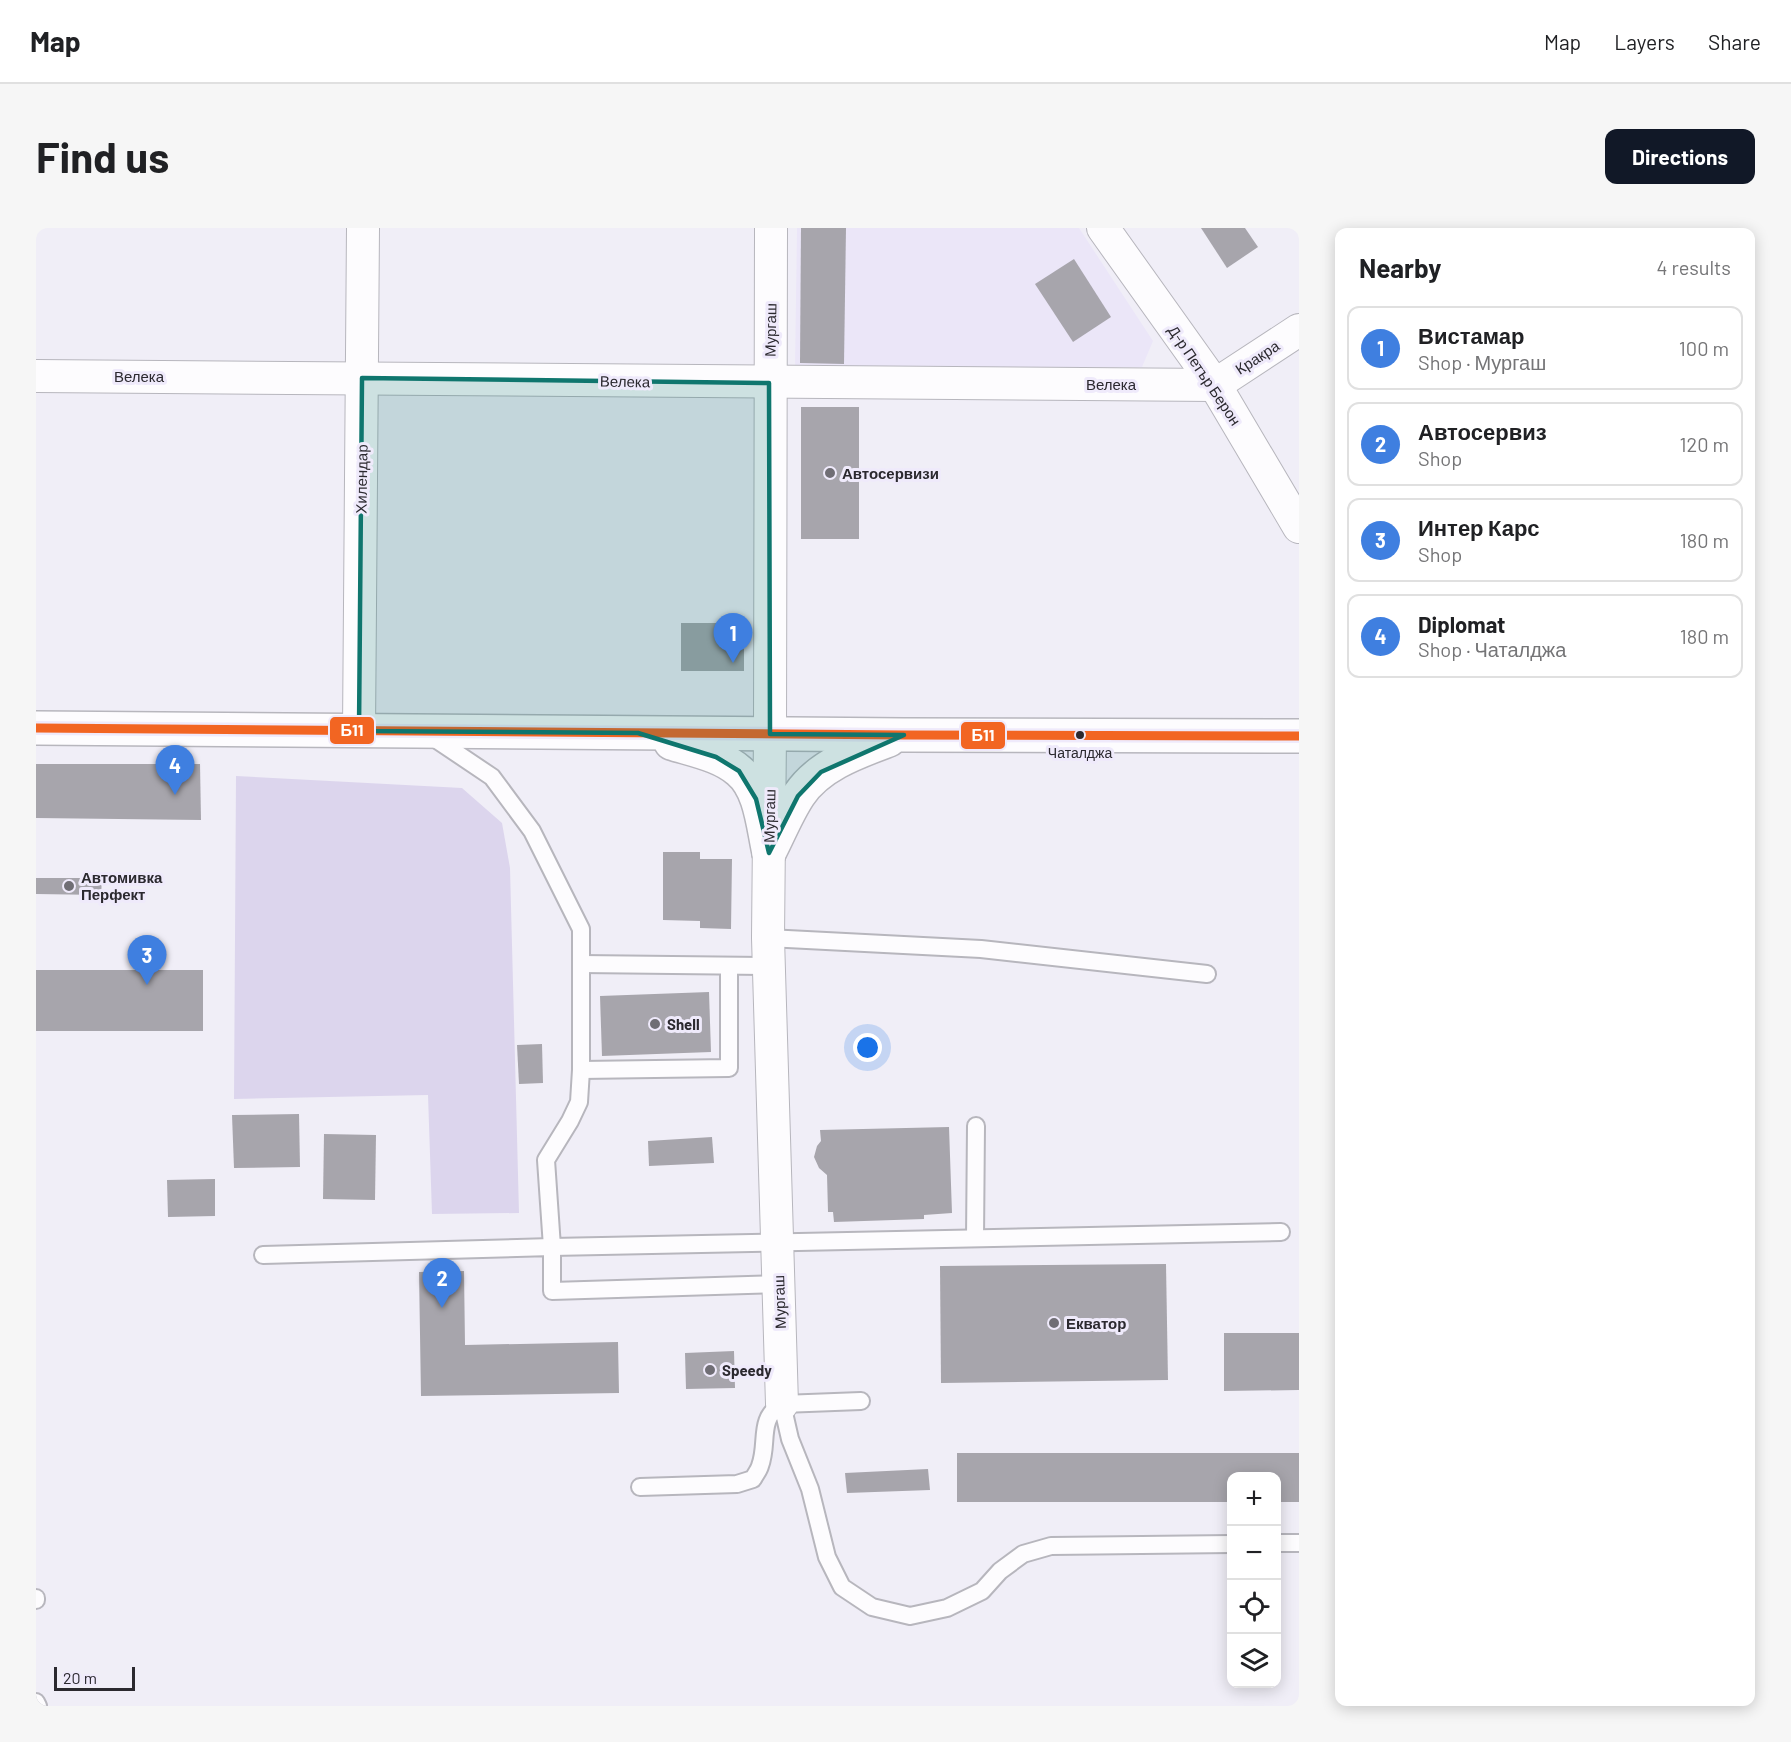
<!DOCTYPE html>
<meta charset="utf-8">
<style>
:root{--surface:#fff;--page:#f6f6f6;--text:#202124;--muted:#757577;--line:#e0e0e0;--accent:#111827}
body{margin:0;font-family:Barlow,sans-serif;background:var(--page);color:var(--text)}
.controls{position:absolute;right:18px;bottom:18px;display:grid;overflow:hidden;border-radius:12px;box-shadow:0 3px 15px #0003}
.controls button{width:54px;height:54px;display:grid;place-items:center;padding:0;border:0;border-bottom:2px solid var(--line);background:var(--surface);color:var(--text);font:30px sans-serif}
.scale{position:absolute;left:18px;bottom:15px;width:81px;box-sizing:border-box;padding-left:6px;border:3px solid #2b292f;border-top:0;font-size:16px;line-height:21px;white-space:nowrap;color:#2b292f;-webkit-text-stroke:4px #efeafb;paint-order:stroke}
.you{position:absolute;left:832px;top:820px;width:21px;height:21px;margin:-15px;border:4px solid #fff;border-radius:50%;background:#1a73e8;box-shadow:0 0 0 9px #1a73e833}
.badge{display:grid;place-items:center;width:39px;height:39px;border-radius:50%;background:var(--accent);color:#fff;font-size:20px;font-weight:700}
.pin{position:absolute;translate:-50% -50px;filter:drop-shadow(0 2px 3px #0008)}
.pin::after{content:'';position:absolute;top:32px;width:21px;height:18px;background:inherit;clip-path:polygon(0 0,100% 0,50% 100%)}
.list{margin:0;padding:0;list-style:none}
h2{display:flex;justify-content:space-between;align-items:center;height:78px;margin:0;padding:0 24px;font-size:26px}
h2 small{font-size:20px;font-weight:400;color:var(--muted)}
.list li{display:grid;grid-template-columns:39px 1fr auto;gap:18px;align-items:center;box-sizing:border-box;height:84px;margin:0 12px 12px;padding:0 12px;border:2px solid var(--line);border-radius:12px}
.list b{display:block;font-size:22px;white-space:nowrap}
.list p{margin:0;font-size:20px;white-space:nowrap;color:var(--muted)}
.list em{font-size:20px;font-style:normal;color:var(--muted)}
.icon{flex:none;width:33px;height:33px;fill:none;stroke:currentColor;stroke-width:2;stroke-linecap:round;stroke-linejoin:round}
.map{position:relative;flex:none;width:1263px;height:1478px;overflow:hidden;border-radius:12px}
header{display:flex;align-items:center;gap:36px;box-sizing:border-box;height:84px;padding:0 30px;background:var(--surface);border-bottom:2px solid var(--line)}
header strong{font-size:28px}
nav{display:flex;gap:33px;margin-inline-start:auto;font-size:21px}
.intro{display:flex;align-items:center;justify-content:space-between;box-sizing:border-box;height:144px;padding:0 36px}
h1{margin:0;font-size:42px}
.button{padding:15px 27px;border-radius:12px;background:var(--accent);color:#fff;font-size:21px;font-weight:700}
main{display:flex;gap:36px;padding:0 36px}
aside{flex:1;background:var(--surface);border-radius:12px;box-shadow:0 3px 15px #0003}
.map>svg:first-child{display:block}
.built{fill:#ebe6f8}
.green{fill:#dcd5ed}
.building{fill:#a7a5ac}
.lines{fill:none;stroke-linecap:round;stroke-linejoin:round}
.lane-casing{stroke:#b7b6bd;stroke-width:20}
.street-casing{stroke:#b7b6bd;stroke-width:34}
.secondary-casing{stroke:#b7b6bd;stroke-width:36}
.lane{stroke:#fdfcfe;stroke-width:16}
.street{stroke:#fdfcfe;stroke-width:32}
.secondary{stroke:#fdfcfe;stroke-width:33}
.bus-1-casing{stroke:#efeafb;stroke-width:14}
.bus-1{stroke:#f26522;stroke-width:9}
.marked{fill:#0f766e;fill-opacity:0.2;stroke:#0f766e;stroke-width:4.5;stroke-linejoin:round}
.poi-dot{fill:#706e75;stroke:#efeafb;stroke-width:2}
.bus-dot{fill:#2b292f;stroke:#efeafb;stroke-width:2}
.labels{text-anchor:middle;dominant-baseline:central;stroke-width:6;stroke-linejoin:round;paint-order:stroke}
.bus-label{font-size:14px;fill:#2b292f;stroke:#efeafb}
.street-label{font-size:15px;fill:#2b292f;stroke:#efeafb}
.poi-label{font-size:15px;font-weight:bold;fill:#2b292f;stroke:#efeafb;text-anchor:start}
.line-badge{stroke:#efeafb;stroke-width:2}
.badge-label{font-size:16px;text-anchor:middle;font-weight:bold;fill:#fff}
</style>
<header>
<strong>Map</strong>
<nav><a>Map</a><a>Layers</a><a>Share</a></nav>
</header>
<div class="intro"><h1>Find us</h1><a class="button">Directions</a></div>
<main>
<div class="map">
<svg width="1263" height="1478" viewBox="0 0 1263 1478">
<rect width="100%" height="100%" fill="#f0eef7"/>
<path class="built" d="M761 0H1043L1117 113 1106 139H759Z"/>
<path class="green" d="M200 548 426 560 466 595 474 640 483 985 396 986 392 867 198 871Z"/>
<g class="building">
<path d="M765 0H810L808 136 764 135Z"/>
<path d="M1165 0H1209L1222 19 1191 40Z"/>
<path d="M1038 31 1075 89 1037 114 999 56Z"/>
<rect x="765" y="179" width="58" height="132"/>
<rect x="645" y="395" width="63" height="48"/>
<path d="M0 536H164L165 592 0 590Z"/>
<path d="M627 624H664V631H696L695 701 664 700V693L627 692Z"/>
<path d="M0 650H66L65 667 0 666Z"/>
<rect x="0" y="742" width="167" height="61"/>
<path d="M673 764 675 824 566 828 564 768Z"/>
<path d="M506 816 507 855 483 856 481 817Z"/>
<path d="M263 886 264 939 198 940 196 887Z"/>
<path d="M913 899 916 985 888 987V991L798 994 797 984H792L791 947 783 940 778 929 781 918 785 913 784 902Z"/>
<path d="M288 906 340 907 339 972 287 971Z"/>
<path d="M676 909 678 935 613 938 612 913Z"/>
<path d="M179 951V988L132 989 131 952Z"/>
<path d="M1130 1036 1132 1152 905 1155 904 1038Z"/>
<path d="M428 1043 429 1117 582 1114 583 1165 385 1168 383 1044Z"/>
<path d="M1188 1105H1263V1162L1188 1163Z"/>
<path d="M698 1123 699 1160 650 1161 649 1125Z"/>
<path d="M921 1225H1263V1274H1240V1248H1196V1274H921Z"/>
<path d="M892 1241 894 1262 811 1265 809 1245Z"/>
</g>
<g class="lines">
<g class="lane-casing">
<g id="lane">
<path d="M395 508 456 549 496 603 545 701V842L543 874 534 893 510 932 516 1019 1245 1004"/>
<path d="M732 710 945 721 1171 746"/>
<path d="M545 736 733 738"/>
<path d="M545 842 693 840V738"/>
<path d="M939 1010 940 898"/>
<path d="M227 1027 516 1019V1063L743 1056"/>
<path d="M746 1176 754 1211 774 1261 791 1329 806 1359 836 1379 874 1388 911 1380 946 1363 964 1343 987 1326 1015 1318 1196 1316"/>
<path d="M604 1259 701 1256 717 1251C719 1247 723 1242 724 1238 733 1214 721 1191 746 1176L825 1173"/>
<path d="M1240 1315H1263"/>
<path d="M0 1370V1372"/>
<path d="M0 1474 2 1478"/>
</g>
</g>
<g class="street-casing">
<g id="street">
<path d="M735 0 734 506 732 710 746 1176"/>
<path d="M1067 0 1179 157 1263 299"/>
<path d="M0 148 1179 157 1263 102"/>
<path d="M323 503 327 0"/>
</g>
</g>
<g class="secondary-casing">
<g id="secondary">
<path d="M0 500 868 507 1263 508"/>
<path d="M635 515C657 522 685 527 703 543 725 561 727 599 733 625"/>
<path d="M733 625C743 606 751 585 763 567 783 537 821 524 853 512"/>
</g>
</g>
<use href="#lane" class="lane"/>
<use href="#street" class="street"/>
<use href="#secondary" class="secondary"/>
<g class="bus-1-casing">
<path id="bus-1" d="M0 500 868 507 1263 508"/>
</g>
<use href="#bus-1" class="bus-1"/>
</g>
<path class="marked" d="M326 150 733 155 734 506 868 507 785 544 762 568 733 625 720 571 703 543 680 529 602 505 323 503Z"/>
<g class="poi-dot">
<circle cx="794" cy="245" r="6"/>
<circle cx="33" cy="658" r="6"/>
<circle cx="619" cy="796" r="6"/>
<circle cx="1018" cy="1095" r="6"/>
<circle cx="674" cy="1142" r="6"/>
</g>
<circle class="bus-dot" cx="1044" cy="507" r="5"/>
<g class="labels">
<g class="bus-label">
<text x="1044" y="524">Чаталджа</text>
</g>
<g class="street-label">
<text transform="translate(734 102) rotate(-89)">Мургаш</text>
<text transform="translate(1221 129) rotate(-33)">Кракра</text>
<text transform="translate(1169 147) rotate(56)">Д-р Петър Берон</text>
<text x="103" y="148">Велека</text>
<text transform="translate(589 153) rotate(1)">Велека</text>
<text x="1075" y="156">Велека</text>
<text transform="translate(325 251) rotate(-89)">Хилендар</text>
<text transform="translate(733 588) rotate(-89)">Мургаш</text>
<text transform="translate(743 1074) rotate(-92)">Мургаш</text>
</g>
<g class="poi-label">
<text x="806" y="245">Автосервизи</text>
<text x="45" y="649">Автомивка<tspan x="45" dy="17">Перфект</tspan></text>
<text x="631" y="796">Shell</text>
<text x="1030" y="1095">Екватор</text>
<text x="686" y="1142">Speedy</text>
</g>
</g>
<g class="line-badge">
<rect x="293" y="488" width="46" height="29" rx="6" fill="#f26522"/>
<rect x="924" y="493" width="46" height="29" rx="6" fill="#f26522"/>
</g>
<g class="badge-label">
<text x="316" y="508">Б11</text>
<text x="947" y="513">Б11</text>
</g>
</svg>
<div class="controls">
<button>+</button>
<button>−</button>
<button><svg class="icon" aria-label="locate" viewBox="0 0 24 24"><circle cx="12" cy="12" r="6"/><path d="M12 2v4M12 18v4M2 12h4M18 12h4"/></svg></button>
<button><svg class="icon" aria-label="layers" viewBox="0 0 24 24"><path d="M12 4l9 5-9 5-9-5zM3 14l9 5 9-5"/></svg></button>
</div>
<div class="scale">20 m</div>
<div class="you"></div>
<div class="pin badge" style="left:697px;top:435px;background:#3f7fe0">1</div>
<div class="pin badge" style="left:406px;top:1080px;background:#3f7fe0">2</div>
<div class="pin badge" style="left:111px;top:757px;background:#3f7fe0">3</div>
<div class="pin badge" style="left:139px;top:567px;background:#3f7fe0">4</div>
</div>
<aside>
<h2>Nearby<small>4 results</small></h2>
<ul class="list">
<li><span class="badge" style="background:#3f7fe0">1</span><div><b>Вистамар</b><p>Shop · Мургаш</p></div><em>100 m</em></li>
<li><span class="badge" style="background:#3f7fe0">2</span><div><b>Автосервиз</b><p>Shop</p></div><em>120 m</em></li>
<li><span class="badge" style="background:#3f7fe0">3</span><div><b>Интер Карс</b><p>Shop</p></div><em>180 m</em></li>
<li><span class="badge" style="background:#3f7fe0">4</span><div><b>Diplomat</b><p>Shop · Чаталджа</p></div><em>180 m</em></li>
</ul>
</aside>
</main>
